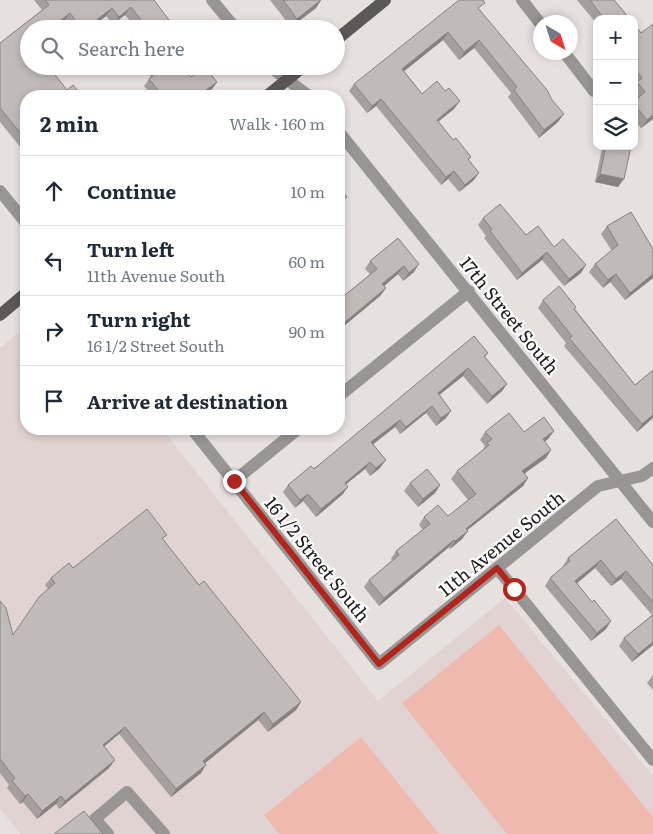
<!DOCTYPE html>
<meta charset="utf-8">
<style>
:root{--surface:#fff;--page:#f6f6f7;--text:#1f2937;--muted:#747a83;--line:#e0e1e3}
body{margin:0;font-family:Literata,serif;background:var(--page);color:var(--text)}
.controls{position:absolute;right:15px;top:15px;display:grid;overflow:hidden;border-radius:10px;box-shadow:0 2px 8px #0003}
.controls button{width:45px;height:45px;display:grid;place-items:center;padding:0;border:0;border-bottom:1px solid var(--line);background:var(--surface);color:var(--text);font:25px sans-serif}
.compass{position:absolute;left:533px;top:15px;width:45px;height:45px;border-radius:50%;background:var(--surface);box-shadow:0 2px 8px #0003;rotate:141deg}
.stop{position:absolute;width:15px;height:15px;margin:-11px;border:4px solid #b3241b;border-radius:50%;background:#fff}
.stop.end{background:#b3241b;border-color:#fff;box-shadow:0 1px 5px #0008}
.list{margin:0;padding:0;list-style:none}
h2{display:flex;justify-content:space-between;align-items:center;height:65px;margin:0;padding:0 20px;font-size:21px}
h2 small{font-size:16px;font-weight:400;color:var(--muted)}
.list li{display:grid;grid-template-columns:32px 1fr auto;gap:15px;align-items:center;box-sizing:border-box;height:70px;padding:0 20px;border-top:1px solid var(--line)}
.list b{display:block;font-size:19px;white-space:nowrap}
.list p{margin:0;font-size:16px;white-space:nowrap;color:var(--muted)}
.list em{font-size:16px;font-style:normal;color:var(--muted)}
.icon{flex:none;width:28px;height:28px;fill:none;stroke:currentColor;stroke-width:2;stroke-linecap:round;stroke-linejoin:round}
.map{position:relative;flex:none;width:653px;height:834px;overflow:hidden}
.search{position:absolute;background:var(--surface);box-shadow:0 2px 8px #0003;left:20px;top:20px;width:325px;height:55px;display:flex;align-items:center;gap:12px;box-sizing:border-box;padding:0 18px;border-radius:28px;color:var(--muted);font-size:19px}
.panel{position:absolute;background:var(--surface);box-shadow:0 2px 8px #0003;left:20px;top:90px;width:325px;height:345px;border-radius:20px}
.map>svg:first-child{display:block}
.built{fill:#e1d3d1}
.green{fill:#efb9b0}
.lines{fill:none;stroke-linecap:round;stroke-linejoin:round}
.minor{stroke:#989695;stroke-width:12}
.major{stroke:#5c5857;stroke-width:12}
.wall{fill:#a5a09f}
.shaded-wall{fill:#868282}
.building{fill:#c0bab9;stroke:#868282}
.route{stroke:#b3241b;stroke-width:6}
.labels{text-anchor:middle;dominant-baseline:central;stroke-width:4.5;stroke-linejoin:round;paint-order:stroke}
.street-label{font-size:18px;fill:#1e1c1b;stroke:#fff}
</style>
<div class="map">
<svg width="653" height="834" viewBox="0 0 653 834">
<rect width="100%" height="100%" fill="#e6e0df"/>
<path class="built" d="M26 327V429H162L378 701 505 598 653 776V834H21L0 809V348Z"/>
<g class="green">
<path d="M499 625 653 817V834H507L402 703Z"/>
<path d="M361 737 439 834H279L264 815Z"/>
</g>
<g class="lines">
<g class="minor">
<path d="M212 0 236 29"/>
<path d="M522 0 540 23"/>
<path d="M564 52 594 91"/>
<path d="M269 66 309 96"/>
<path d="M339 132 653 522"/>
<path d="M0 191 26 223"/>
<path d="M339 396 469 291"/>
<path d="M192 429 379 664 598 486 642 476 653 468"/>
<path d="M234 481 298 429"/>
<path d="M497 568 653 760"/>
<path d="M108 834 95 819 127 792 164 834"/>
</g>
<g class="major">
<path d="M336 40 385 0"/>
<path d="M267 96 304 66"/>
<path d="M0 315 26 293"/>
</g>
</g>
<g class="wall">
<path d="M34 0H154L169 29H137L125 15 113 24 106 16 90 29H70L64 21 29 29V66L67 90 82 96H26V154L0 122V43L42 10Z"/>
<path d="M270 0H321L316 8 291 27Z"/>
<path d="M577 0H614L630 19H597V24Z"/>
<path d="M480 10 558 122 539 138 508 97 511 93 474 48 459 60 443 40 404 71 422 94 454 109 438 122 453 140 471 157 469 160 474 180 459 192 448 179 441 185 376 106 367 113 349 91 354 84Z"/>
<path d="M634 24 653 119 641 128 634 120V101L638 98 634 94V86L635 85 634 83Z"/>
<path d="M143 66H182L191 77 217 82 212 89 203 96H152L144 86 149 79 151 77Z"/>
<path d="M603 146H631L618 187 595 182 602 148Z"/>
<path d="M483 218 554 247 581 273 564 286 542 260 517 280 484 238 486 236 478 225Z"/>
<path d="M607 226 653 249V278L625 300 610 282 603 288 589 272 595 264 612 251 601 234Z"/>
<path d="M398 238 414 272 403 281 398 274 384 286 386 288 380 296 339 330V300L370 274 365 269 370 261Z"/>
<path d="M543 300 576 307 575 309 635 385 653 370V418L637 432 564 346 566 343 538 308Z"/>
<path d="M488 353 485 357 507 384 502 391 487 404 463 376 439 395 446 418 436 426 426 413 400 434 395 427 373 444 380 468 370 476 365 469 346 484 343 494 316 517 303 501 295 508 283 492 288 485Z"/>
<path d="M554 431 548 439 545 441 546 458 524 473 528 478 523 486 467 530 462 539 450 549 449 547 379 606 364 587 369 580 392 561 391 559 396 551 423 530 419 525 424 517 448 516 468 500 451 479 457 471 482 451 485 446 480 440 485 432Z"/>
<path d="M410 483 440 485 435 493 418 507 404 491Z"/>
<path d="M616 519 653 565V645L632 662 619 646 624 638 652 615 621 579 611 586 595 568 577 583 606 629 591 641 545 586 550 578 563 567V566L568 558Z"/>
<path d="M163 540 199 585 301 702 296 710 268 732 258 720 205 763 201 773 171 797 119 734 104 747 109 768 59 809 56 804 37 819 23 802 20 804 7 788 9 785 0 773V601L13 635 48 589 45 585 51 578 73 568Z"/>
<path d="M653 675V690L647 683Z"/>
</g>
<g class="shaded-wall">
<path d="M321 0 316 8 291 27 297 19Z"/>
<path d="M131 7 125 15 113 24 119 17Z"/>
<path d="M112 8 106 16 90 29H85Z"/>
<path d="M70 13 64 21 54 29H50Z"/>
<path d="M448 32 443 40 397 77 402 69Z"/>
<path d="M479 40 474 48 459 60 464 52Z"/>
<path d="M217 82 212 89 203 96H198Z"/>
<path d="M381 99 376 106 367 113 372 106Z"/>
<path d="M460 101 454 109 431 127 437 120Z"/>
<path d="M564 114 558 122 539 138 544 130Z"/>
<path d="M653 115V119L641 128 647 120Z"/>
<path d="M454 171 448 179 441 185 446 177Z"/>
<path d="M479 173 474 180 459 192 465 185Z"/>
<path d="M600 174 624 179 618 187 595 182Z"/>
<path d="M347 197 341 205 339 207V204Z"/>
<path d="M547 252 542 260 517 280 522 273Z"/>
<path d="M419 264 414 272 403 281 409 273Z"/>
<path d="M586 265 581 273 564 286 569 279Z"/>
<path d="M404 266 398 274 377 292 382 284Z"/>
<path d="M616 274 610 282 603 288 608 280Z"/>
<path d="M653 274V278L625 300 630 293Z"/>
<path d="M386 288 380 296 339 330V327Z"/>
<path d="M468 368 463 376 433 400 438 393Z"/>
<path d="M507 384 502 391 487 404 492 396Z"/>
<path d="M432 406 426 413 400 434 406 427Z"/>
<path d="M451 411 446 418 436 426 441 418Z"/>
<path d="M653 415V418L637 432 642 424Z"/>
<path d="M400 420 395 427 366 450 371 442Z"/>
<path d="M554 431 548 439 538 447 543 439Z"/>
<path d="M551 450 546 458 517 479 522 471Z"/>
<path d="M386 460 380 468 370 476 376 468Z"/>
<path d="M370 462 365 469 339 490 345 483Z"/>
<path d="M528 478 523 486 460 536 466 529Z"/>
<path d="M440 485 435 493 418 507 423 499Z"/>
<path d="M348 487 343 494 316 517 321 509Z"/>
<path d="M308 494 303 501 295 508 300 500Z"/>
<path d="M468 531 462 539 450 549 455 541Z"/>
<path d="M454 540 449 547 379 606 384 598Z"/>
<path d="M601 560 595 568 570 589 575 581Z"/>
<path d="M626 571 621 579 611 586 616 579Z"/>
<path d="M611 621 606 629 591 641 597 633Z"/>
<path d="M653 642V645L632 662 638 654Z"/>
<path d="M301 702 296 710 268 732 273 724Z"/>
<path d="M264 712 258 720 198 769 203 761Z"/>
<path d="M125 727 119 734 97 752 103 745Z"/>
<path d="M115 760 109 768 59 809 65 801Z"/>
<path d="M206 765 201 773 171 797 176 789Z"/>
<path d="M28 794 23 802 20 804 25 796Z"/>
<path d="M61 796 56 804 37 819 42 811Z"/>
</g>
<g class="building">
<path d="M45 0H154L172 24 166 29H148L131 7 119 17 112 8 85 29H82L70 13 50 29H29V66H48L67 90 73 85 82 96H26V140L0 108V43L49 5Z"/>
<path d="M283 0H321L297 19Z"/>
<path d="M459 0H483L485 3 478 8 547 90 552 100 564 114 544 130 514 90 517 87 479 40 464 52 448 32 402 69 422 94 437 81 445 91 449 88 460 101 437 120 453 140 456 138 471 157 468 159 479 173 465 185 454 171 446 177 381 99 372 106 354 84Z"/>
<path d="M590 0H614L630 19H604Z"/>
<path d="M634 24 641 33 653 24V115L647 120 634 104V101L645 92 637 82 642 78 634 68V62L637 60 634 56Z"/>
<path d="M154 66H182L191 77 205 67 217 82 198 96H195L190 90 183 96H163L149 79 158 71Z"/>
<path d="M606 146H631L624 179 600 174Z"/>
<path d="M339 187 347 197 339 204Z"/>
<path d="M500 204 526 235 538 226 554 247 563 239 586 265 569 279 547 252 522 273 490 231 492 229 483 218Z"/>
<path d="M631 212 653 249V274L630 293 616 274 608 280 595 264 618 245 607 226Z"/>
<path d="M398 238 419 264 409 273 404 266 382 284 386 288 339 327V300L377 269 370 261Z"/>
<path d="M559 286 576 307 574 309 635 385 653 370V415L642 424 569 338 572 336 543 300Z"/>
<path d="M474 336 488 353 484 356 507 384 492 396 468 368 438 393 451 411 441 418 432 406 406 427 400 420 371 442 386 460 376 468 370 462 345 483 348 487 321 509 308 494 300 500 288 485 311 466 314 469Z"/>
<path d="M509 413 524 432 544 417 554 431 543 439 551 450 522 471 528 478 466 529 468 531 455 541 454 540 384 598 369 580 399 555 396 551 430 524 424 517 438 505 448 516 476 494 457 471 489 445 487 443 492 439 485 432Z"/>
<path d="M427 469 440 485 423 499 410 483Z"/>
<path d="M147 509 167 535 162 538 199 585 204 581 301 702 273 724 264 712 203 761 206 765 176 789 125 727 103 745 115 760 65 801 61 796 42 811 28 794 25 796 12 781 15 778 0 759V601L6 608 13 635 39 597 55 583 51 578 69 563 73 568Z"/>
<path d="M616 519 653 565V602L626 571 616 579 601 560 575 581 592 602 594 600 611 621 597 633 550 578 570 561 568 558Z"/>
<path d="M653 615V642L638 654 624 638Z"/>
<path d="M84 811 103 834H54Z"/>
</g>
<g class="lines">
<path class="route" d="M234 481 379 664 497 568 514 589"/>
</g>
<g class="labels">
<g class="street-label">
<text transform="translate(510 315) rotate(51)">17th Street South</text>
<text transform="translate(501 543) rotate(-39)">11th Avenue South</text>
<text transform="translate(318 559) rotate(51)">16 1/2 Street South</text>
</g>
</g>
</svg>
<div class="controls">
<button>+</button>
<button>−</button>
<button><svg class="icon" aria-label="layers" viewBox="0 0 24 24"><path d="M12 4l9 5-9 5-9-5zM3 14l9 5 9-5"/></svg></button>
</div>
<svg class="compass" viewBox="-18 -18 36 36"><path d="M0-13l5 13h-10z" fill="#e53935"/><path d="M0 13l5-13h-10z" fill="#747a83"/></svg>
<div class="stop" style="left:514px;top:589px"></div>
<div class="stop end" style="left:234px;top:481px"></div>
<div class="search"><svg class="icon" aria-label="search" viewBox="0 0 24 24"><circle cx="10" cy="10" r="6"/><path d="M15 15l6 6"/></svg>Search here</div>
<section class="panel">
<h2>2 min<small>Walk · 160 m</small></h2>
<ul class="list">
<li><svg class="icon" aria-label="ahead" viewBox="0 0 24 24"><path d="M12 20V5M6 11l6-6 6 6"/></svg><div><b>Continue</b></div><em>10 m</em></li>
<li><svg class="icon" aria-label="left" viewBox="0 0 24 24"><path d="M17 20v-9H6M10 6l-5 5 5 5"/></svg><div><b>Turn left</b><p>11th Avenue South</p></div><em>60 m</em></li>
<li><svg class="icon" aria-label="right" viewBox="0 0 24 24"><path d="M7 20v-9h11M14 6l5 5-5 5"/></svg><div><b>Turn right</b><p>16 1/2 Street South</p></div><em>90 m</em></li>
<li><svg class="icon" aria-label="arrive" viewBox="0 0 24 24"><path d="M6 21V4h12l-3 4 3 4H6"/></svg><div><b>Arrive at destination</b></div></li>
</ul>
</section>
</div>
